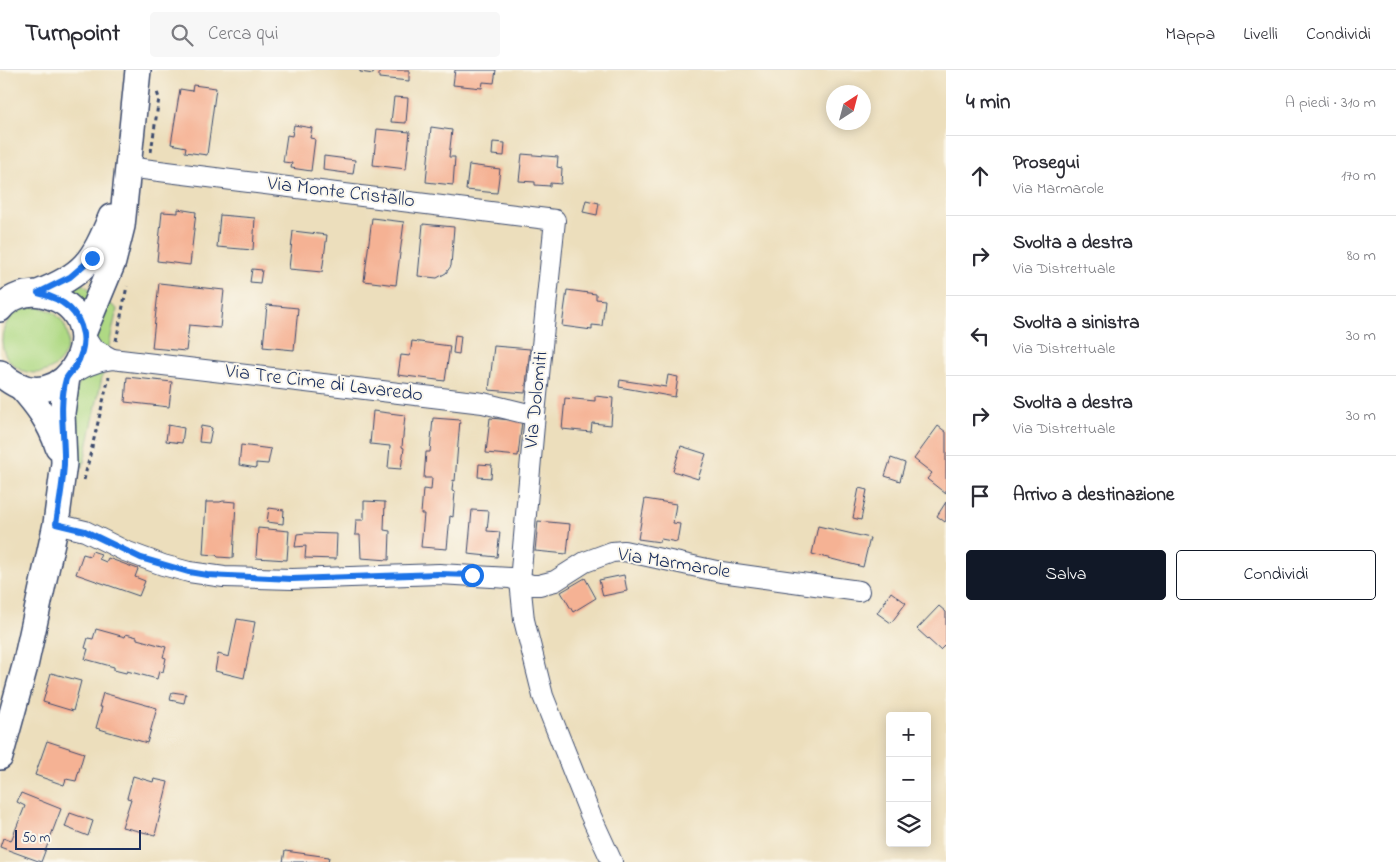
<!DOCTYPE html>
<html lang="it">
<meta charset="utf-8">
<style>
:root{--surface:#fff;--page:#f7f7f7;--text:#2b2b33;--muted:#7c7c81;--line:#e1e1e2;--accent:#111827}
body{margin:0;font-family:"Indie Flower",sans-serif;background:var(--page);color:var(--text)}
.controls{position:absolute;right:15px;bottom:15px;display:grid;overflow:hidden;border-radius:5px;box-shadow:0 2px 12px #0003}
.controls button{width:45px;height:45px;display:grid;place-items:center;padding:0;border:0;border-bottom:1px solid var(--line);background:var(--surface);color:var(--text);font:25px sans-serif}
.compass{position:absolute;left:826px;top:15px;width:45px;height:45px;border-radius:50%;background:var(--surface);box-shadow:0 2px 12px #0003;rotate:36deg}
.scale{position:absolute;left:15px;bottom:12px;width:126px;box-sizing:border-box;padding-left:5px;border:2px solid #1b2f5e;border-top:0;font-size:14px;line-height:18px;white-space:nowrap;color:#1b2f5e;-webkit-text-stroke:4px #fbf7ec;paint-order:stroke}
.stop{position:absolute;width:15px;height:15px;margin:-11px;border:4px solid #1a73e8;border-radius:50%;background:#fff}
.stop.end{background:#1a73e8;border-color:#fff;box-shadow:0 1px 5px #0008}
.list{margin:0;padding:0;list-style:none}
h2{display:flex;justify-content:space-between;align-items:center;height:65px;margin:0;padding:0 20px;font-size:21px}
h2 small{font-size:16px;font-weight:400;color:var(--muted)}
.list li{display:grid;grid-template-columns:32px 1fr auto;gap:15px;align-items:center;box-sizing:border-box;height:80px;padding:0 20px;border-top:1px solid var(--line)}
.list b{display:block;font-size:19px;white-space:nowrap}
.list p{margin:0;font-size:16px;white-space:nowrap;color:var(--muted)}
.list em{font-size:16px;font-style:normal;color:var(--muted)}
.actions{display:flex;gap:10px;padding:15px 20px}
.actions a{flex:1;padding:11px 0;border:1px solid var(--accent);border-radius:5px;text-align:center;font-size:18px;color:var(--accent)}
.actions .main{background:var(--accent);color:#fff}
.icon{flex:none;width:28px;height:28px;fill:none;stroke:currentColor;stroke-width:2;stroke-linecap:round;stroke-linejoin:round}
.map{position:relative;flex:none;width:946px;height:792px;overflow:hidden}
header{display:flex;align-items:center;gap:30px;box-sizing:border-box;height:70px;padding:0 25px;background:var(--surface);border-bottom:1px solid var(--line)}
header strong{font-size:24px}
nav{display:flex;gap:28px;margin-inline-start:auto;font-size:18px}
.search{width:350px;height:45px;background:var(--page);display:flex;align-items:center;gap:12px;box-sizing:border-box;padding:0 18px;border-radius:5px;color:var(--muted);font-size:19px}
main{display:flex}
aside{flex:1;background:var(--surface)}
.map>svg:first-child{display:block}
.green{fill:#afd984;stroke:#658471}
.building{fill:#f5b294}
.lines{fill:none;stroke-linecap:round;stroke-linejoin:round}
.minor-casing{stroke:#3a496c;stroke-width:22}
.major-casing{stroke:#3a496c;stroke-width:28}
.path{stroke:#3a496c;stroke-width:3;stroke-dasharray:4 4;stroke-linecap:butt}
.minor{stroke:#fff;stroke-width:20}
.major{stroke:#fff;stroke-width:25}
.route{stroke:#1a73e8;stroke-width:6}
.labels{text-anchor:middle;dominant-baseline:central;stroke-width:4;stroke-linejoin:round;paint-order:stroke}
.street-label{font-size:20px;fill:#1b2f5e;stroke:#fbf7ec}
</style>
<header>
<strong>Turnpoint</strong>
<div class="search"><svg class="icon" aria-label="search" viewBox="0 0 24 24"><circle cx="10" cy="10" r="6"/><path d="M15 15l6 6"/></svg>Cerca qui</div>
<nav><a>Mappa</a><a>Livelli</a><a>Condividi</a></nav>
</header>
<main>
<div class="map">
<svg width="946" height="792" viewBox="0 0 946 792">
<rect width="100%" height="100%" fill="#fbf7ec"/>
<filter id="ink" filterUnits="userSpaceOnUse"><feTurbulence type="fractalNoise" baseFrequency=".02" numOctaves="2"/><feDisplacementMap in="SourceGraphic" scale="10" xChannelSelector="R" yChannelSelector="G"/><feConvolveMatrix kernelMatrix="1 2 1 2 8 2 1 2 1" color-interpolation-filters="sRGB"/></filter>
<filter id="wash" filterUnits="userSpaceOnUse"><feTurbulence type="fractalNoise" baseFrequency=".0096" numOctaves="4" result="noise"/><feDisplacementMap in="SourceGraphic" scale="20" xChannelSelector="R" yChannelSelector="G"/><feGaussianBlur stdDeviation="1.12" result="paint"/><feColorMatrix in="noise" values="0 0 0 0 0 0 0 0 0 0 0 0 0 0 0 0 0 1.4 0 .05"/><feComposite in="paint" operator="in"/></filter>
<g filter="url(#wash)">
<rect width="100%" height="100%" fill="#ecdebc"/>
<g class="green">
<path d="M78 211 92 221 84 238 68 223Z"/>
<path d="M106 231 117 239 108 280 99 274 94 263Z"/>
<circle cx="35" cy="270" r="33"/>
<path d="M104 298 83 397 76 393C76 371 67 322 85 305 90 301 98 300 104 298Z"/>
</g>
<g id="blocks">
<g class="building">
<path d="M360 0H374L373 4 360 2Z"/>
<path d="M379 0H409V11L379 8Z"/>
<path d="M455 0H496L494 13 483 12 482 18 453 15Z"/>
<path d="M193 15 216 18 207 85 185 82 186 77 171 74 180 19 192 21Z"/>
<path d="M394 27 408 28 406 53 391 52Z"/>
<path d="M294 55 312 58 310 68 315 69 311 101 291 98 292 93 283 92 287 65 292 66Z"/>
<path d="M431 57 452 60 449 87H455L453 115 426 112Z"/>
<path d="M377 59 410 62 406 99 373 95Z"/>
<path d="M493 72 505 73 504 86 492 85Z"/>
<path d="M522 84 558 87 557 97 562 98 561 114 550 113V116L535 115V112L519 111Z"/>
<path d="M324 86 355 90 353 104 323 100Z"/>
<path d="M469 95 500 99 497 123 466 120Z"/>
<path d="M586 130 599 133 597 145 583 142Z"/>
<path d="M178 139 196 142 190 195 157 191 162 142 178 143Z"/>
<path d="M220 145 255 148 253 180 217 177Z"/>
<path d="M372 148 404 152 396 215 364 211Z"/>
<path d="M423 154 454 157 451 196 446 203 437 208 418 206Z"/>
<path d="M293 161 327 165 322 202 289 199Z"/>
<path d="M252 199 262 200 260 213 250 212Z"/>
<path d="M159 213 224 220 220 258 189 255 186 281 152 278Z"/>
<path d="M567 220 596 224V229L605 230 602 256 592 255V260L562 256Z"/>
<path d="M267 235 298 238 294 280 263 277Z"/>
<path d="M455 265 461 266 459 284 453 283Z"/>
<path d="M412 271 450 276 445 311 398 305 401 285 410 286Z"/>
<path d="M494 276 530 279 525 323 489 320Z"/>
<path d="M668 305 678 307 675 327 619 317 620 310 666 317Z"/>
<path d="M127 307 172 312 169 337 125 332Z"/>
<path d="M595 326 613 328 611 355 592 353 591 362 562 359 565 328 595 331Z"/>
<path d="M373 341 405 345 402 377 404 378 401 399 388 398 390 376 370 374Z"/>
<path d="M433 348 460 350 455 411 453 410 452 421 455 422 453 447 450 446 447 479 421 477 424 444H421L423 419 431 420 432 408H424L426 382H430Z"/>
<path d="M490 348 522 351 518 386 486 383Z"/>
<path d="M168 355 184 358 182 373 166 371Z"/>
<path d="M201 356 212 358 209 373 199 372Z"/>
<path d="M938 356 946 362V424L927 409 932 403 914 389Z"/>
<path d="M241 375 271 379 268 394 256 393V398L239 395Z"/>
<path d="M681 376 706 384 698 409 673 401Z"/>
<path d="M891 388 905 393 900 411 885 406Z"/>
<path d="M479 394 492 395 491 408 478 407Z"/>
<path d="M859 418 867 420 861 450 853 448Z"/>
<path d="M645 429 676 434 673 453 680 454 677 472 661 469 660 472 638 469Z"/>
<path d="M223 431 236 432 233 488 218 487 216 485 203 484 206 432H220Z"/>
<path d="M364 431 385 432 384 460 390 461 389 490 361 488 360 465H355L356 450H364Z"/>
<path d="M946 432V450L945 452 937 446Z"/>
<path d="M269 438 284 440 283 454 267 452Z"/>
<path d="M472 440 489 441 487 461 500 462 497 487 468 484Z"/>
<path d="M538 451 570 454 567 484 535 481Z"/>
<path d="M818 456 870 468 863 497 812 484Z"/>
<path d="M258 458 289 461 287 490 256 488Z"/>
<path d="M306 463 337 464 336 489 305 488 306 476 295 477 297 464Z"/>
<path d="M92 481 101 484 99 489 106 492 108 488 138 499 135 507 145 511 139 526 76 504 83 484 90 486Z"/>
<path d="M624 505 627 521 603 526 599 510Z"/>
<path d="M585 508 596 528 573 542 561 522Z"/>
<path d="M891 522 906 533 891 553 877 543Z"/>
<path d="M939 536 946 542V574L940 580 917 559Z"/>
<path d="M237 549 255 552 244 608 215 601 218 584 229 587Z"/>
<path d="M96 559 125 567 126 564 137 567V569L166 577 163 587 166 588 163 602 159 601 157 609 127 601 126 603 114 600V597L85 589 88 579 85 578 88 568 93 569Z"/>
<path d="M51 603 81 611 73 641 43 632Z"/>
<path d="M172 622 186 624 184 633 170 630Z"/>
<path d="M103 623 157 638 147 673 96 658 102 637H99Z"/>
<path d="M47 671 84 683 76 711 66 709 64 715 35 705Z"/>
<path d="M133 706 153 712 154 709 168 712 155 765 122 757 131 729 127 728Z"/>
<path d="M21 723 61 739 41 792 0 777 3 768 11 771 25 736 17 732Z"/>
<path d="M70 743 93 751 88 766 65 757Z"/>
<path d="M285 781 329 787 328 792H283Z"/>
</g>
</g>
</g>
<g filter="url(#ink)">
<use href="#blocks" fill-opacity="0" stroke="#3a496c" stroke-width="1"/>
<g class="lines">
<g class="minor-casing">
<g id="minor">
<path d="M127 97 555 150 535 344 520 511 524 550 543 626 590 744 612 792"/>
<path d="M112 289 483 333 524 343 535 344"/>
<path d="M67 307C82 298 94 291 112 289L92 278 83 264"/>
<path d="M56 454 85 461 125 481 163 495 189 502 224 507 292 509 439 504 510 508 532 515H539L555 511 585 492 612 482 624 481 721 502 859 521"/>
</g>
</g>
<g class="major-casing">
<g id="major">
<path d="M38 223C84 205 93 191 111 147"/>
<path d="M0 239C9 227 27 221 41 224 126 241 65 363 0 303"/>
<path d="M83 264 113 192 122 156 138 0"/>
<path d="M20 316C37 335 50 352 58 377"/>
<path d="M0 687 25 596 56 454 64 393 62 343 67 307"/>
</g>
</g>
<g class="path">
<path d="M151 82 159 28 157 22"/>
<path d="M116 271 127 216"/>
<path d="M84 410 109 307"/>
</g>
<use href="#minor" class="minor"/>
<use href="#major" class="major"/>
</g>
</g>
<g class="lines" filter="url(#ink)">
<path class="route" d="M92 188 70 207 38 223C60 228 79 240 83 264 85 275 81 288 75 297 72 301 68 305 66 309 58 337 65 366 64 394 63 414 59 434 56 454L85 461 141 488 189 502 207 505 292 509 439 504 472 505"/>
</g>
<g class="labels">
<g class="street-label">
<text transform="translate(341 123) rotate(7)">Via Monte Cristallo</text>
<text transform="translate(324 314) rotate(7)">Via Tre Cime di Lavaredo</text>
<text transform="translate(537 330) rotate(-84)">Via Dolomiti</text>
<text transform="translate(674 494) rotate(9)">Via Marmarole</text>
</g>
</g>
</svg>
<div class="controls">
<button>+</button>
<button>−</button>
<button><svg class="icon" aria-label="layers" viewBox="0 0 24 24"><path d="M12 4l9 5-9 5-9-5zM3 14l9 5 9-5"/></svg></button>
</div>
<svg class="compass" viewBox="-18 -18 36 36"><path d="M0-13l5 13h-10z" fill="#e53935"/><path d="M0 13l5-13h-10z" fill="#7c7c81"/></svg>
<div class="scale">50 m</div>
<div class="stop" style="left:472px;top:505px"></div>
<div class="stop end" style="left:92px;top:188px"></div>
</div>
<aside>
<h2>4 min<small>A piedi · 310 m</small></h2>
<ul class="list">
<li><svg class="icon" aria-label="ahead" viewBox="0 0 24 24"><path d="M12 20V5M6 11l6-6 6 6"/></svg><div><b>Prosegui</b><p>Via Marmarole</p></div><em>170 m</em></li>
<li><svg class="icon" aria-label="right" viewBox="0 0 24 24"><path d="M7 20v-9h11M14 6l5 5-5 5"/></svg><div><b>Svolta a destra</b><p>Via Distrettuale</p></div><em>80 m</em></li>
<li><svg class="icon" aria-label="left" viewBox="0 0 24 24"><path d="M17 20v-9H6M10 6l-5 5 5 5"/></svg><div><b>Svolta a sinistra</b><p>Via Distrettuale</p></div><em>30 m</em></li>
<li><svg class="icon" aria-label="right" viewBox="0 0 24 24"><path d="M7 20v-9h11M14 6l5 5-5 5"/></svg><div><b>Svolta a destra</b><p>Via Distrettuale</p></div><em>30 m</em></li>
<li><svg class="icon" aria-label="arrive" viewBox="0 0 24 24"><path d="M6 21V4h12l-3 4 3 4H6"/></svg><div><b>Arrivo a destinazione</b></div></li>
</ul>
<div class="actions"><a class="main">Salva</a><a>Condividi</a></div>
</aside>
</main>
